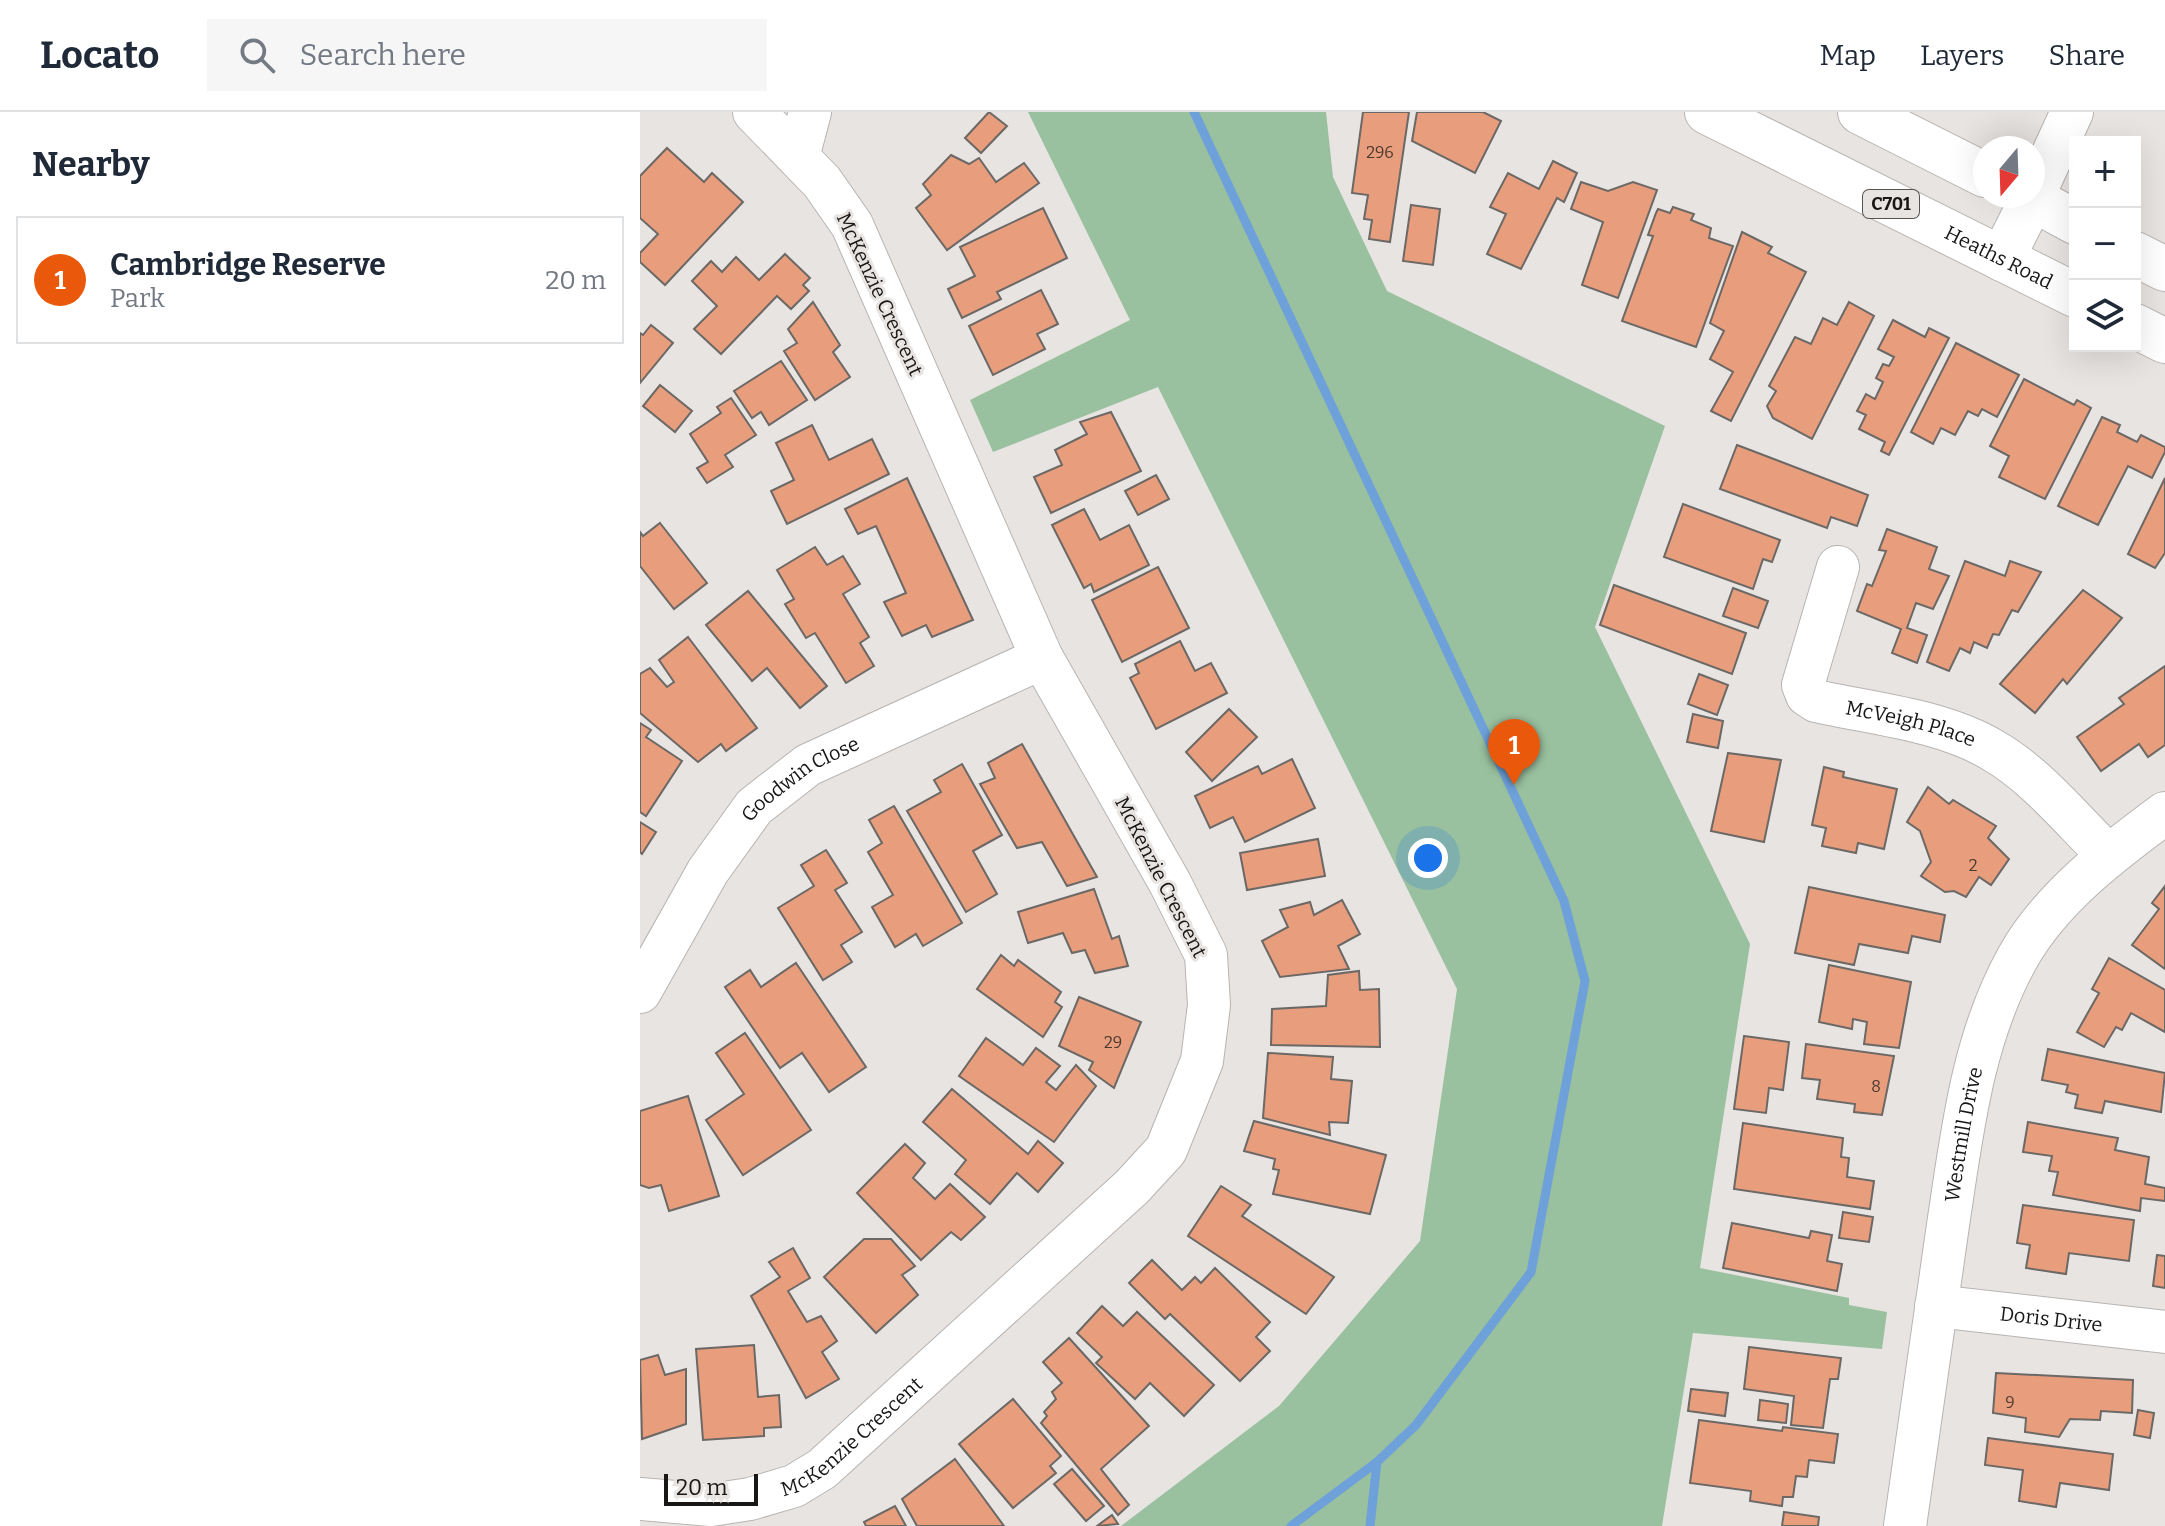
<!DOCTYPE html>
<meta charset="utf-8">
<style>
:root{--surface:#fff;--page:#f6f6f7;--text:#1f2937;--muted:#747a83;--line:#e0e1e3;--accent:#ea580c}
body{margin:0;font-family:Bitter,serif;background:var(--page);color:var(--text)}
.controls{position:absolute;right:24px;top:24px;display:grid;overflow:hidden;border-radius:0px;box-shadow:0 8px 32px #0002}
.controls button{width:72px;height:72px;display:grid;place-items:center;padding:0;border:0;border-bottom:2px solid var(--line);background:var(--surface);color:var(--text);font:40px sans-serif}
.compass{position:absolute;left:1333px;top:24px;width:72px;height:72px;border-radius:50%;background:var(--surface);box-shadow:0 8px 32px #0002;rotate:199deg}
.scale{position:absolute;left:24px;bottom:20px;width:94px;box-sizing:border-box;padding-left:8px;border:4px solid #181716;border-top:0;font-size:22px;line-height:28px;white-space:nowrap;color:#181716;-webkit-text-stroke:6px #e8e4e2;paint-order:stroke}
.you{position:absolute;left:788px;top:746px;width:28px;height:28px;margin:-20px;border:6px solid #fff;border-radius:50%;background:#1a73e8;box-shadow:0 0 0 12px #1a73e833}
.badge{display:grid;place-items:center;width:52px;height:52px;border-radius:50%;background:var(--accent);color:#fff;font-size:26px;font-weight:700}
.pin{position:absolute;translate:-50% -66px;filter:drop-shadow(0 2px 4px #0008)}
.pin::after{content:'';position:absolute;top:42px;width:28px;height:24px;background:inherit;clip-path:polygon(0 0,100% 0,50% 100%)}
.list{margin:0;padding:0;list-style:none}
h2{display:flex;justify-content:space-between;align-items:center;height:104px;margin:0;padding:0 32px;font-size:34px}
h2 small{font-size:26px;font-weight:400;color:var(--muted)}
.list li{display:grid;grid-template-columns:52px 1fr auto;gap:24px;align-items:center;box-sizing:border-box;height:128px;margin:0 16px 16px;padding:0 16px;border:2px solid var(--line);border-radius:0px}
.list b{display:block;font-size:30px;white-space:nowrap}
.list p{margin:0;font-size:26px;white-space:nowrap;color:var(--muted)}
.list em{font-size:26px;font-style:normal;color:var(--muted)}
.icon{flex:none;width:44px;height:44px;fill:none;stroke:currentColor;stroke-width:2;stroke-linecap:round;stroke-linejoin:round}
.map{position:relative;flex:none;width:1525px;height:1414px;overflow:hidden}
header{display:flex;align-items:center;gap:48px;box-sizing:border-box;height:112px;padding:0 40px;background:var(--surface);border-bottom:2px solid var(--line)}
header strong{font-size:38px}
nav{display:flex;gap:44px;margin-inline-start:auto;font-size:28px}
.search{width:560px;height:72px;background:var(--page);display:flex;align-items:center;gap:20px;box-sizing:border-box;padding:0 28px;border-radius:0px;color:var(--muted);font-size:30px}
main{display:flex}
aside{flex:1;background:var(--surface)}
.map>svg:first-child{display:block}
.green{fill:#99c09f}
.lines{fill:none;stroke-linecap:round;stroke-linejoin:round}
.stream{stroke:#6ea0d9;stroke-width:9}
.building{fill:#e89e7c;stroke:#6b6866;stroke-width:2}
.minor-casing{stroke:#b7b4b2;stroke-width:44}
.major-casing{stroke:#b7b4b2;stroke-width:46}
.minor{stroke:#fff;stroke-width:42}
.major{stroke:#fff;stroke-width:44}
.labels{text-anchor:middle;dominant-baseline:central;stroke-width:6;stroke-linejoin:round;paint-order:stroke}
.number-label{font-size:16px;fill:#4c3930}
.shield{fill:#e8e4e2;stroke:#565453;stroke-width:2}
.shield-label{font-size:18px;font-weight:bold;fill:#181716}
.street-label{font-size:20px;fill:#181716;stroke:#e8e4e2}
</style>
<header>
<strong>Locato</strong>
<div class="search"><svg class="icon" aria-label="search" viewBox="0 0 24 24"><circle cx="10" cy="10" r="6"/><path d="M15 15l6 6"/></svg>Search here</div>
<nav><a>Map</a><a>Layers</a><a>Share</a></nav>
</header>
<main>
<aside>
<h2>Nearby<small></small></h2>
<ul class="list">
<li><span class="badge">1</span><div><b>Cambridge Reserve</b><p>Park</p></div><em>20 m</em></li>
</ul>
</aside>
<div class="map">
<svg width="1525" height="1414" viewBox="0 0 1525 1414">
<rect width="100%" height="100%" fill="#e8e4e2"/>
<path class="green" d="M388 0H686L693 65 747 179 1025 314 955 515 1110 832 1060 1156 1209 1186V1193L1247 1200 1242 1237 1053 1221 1022 1414H481L639 1294 780 1129 817 877 518 275 353 340 330 288 490 208Z"/>
<g class="lines">
<g class="stream">
<path d="M554 0 924 789 945 869 891 1160 776 1313 737 1350 651 1414"/>
<path d="M730 1414 737 1350"/>
</g>
</g>
<g class="building">
<path d="M349 0 367 14 341 41 325 26Z"/>
<path d="M723 0H769L750 130 729 127 732 108 724 107 728 83 712 81Z"/>
<path d="M777 0H843L861 9 835 61 772 29Z"/>
<path d="M27 36 64 70 72 61 103 90 25 173 0 150V141L18 122 0 106V64Z"/>
<path d="M311 43 329 52 339 46 356 70 384 51 399 71 307 138 276 96 291 83 283 72Z"/>
<path d="M913 49 937 61 924 90 917 86 881 157 847 142 866 102 850 95 868 61 899 77Z"/>
<path d="M941 70 968 79 993 70 1017 78 978 186 942 173 963 110 931 97Z"/>
<path d="M771 93 800 97 793 153 763 149Z"/>
<path d="M1033 95 1054 102 1051 108 1071 116 1069 126 1093 134 1056 235 982 209 1013 124 1008 123 1016 101 1018 97 1030 101Z"/>
<path d="M403 96 427 146 357 180 361 187 322 206 308 177 335 164 320 135Z"/>
<path d="M1102 120 1132 135 1128 141 1166 160 1091 309 1071 299 1093 260 1070 247 1084 219 1070 211Z"/>
<path d="M145 142 170 166 163 173 169 179 151 197 137 184 81 242 54 217 77 194 52 169 71 149 82 160 96 145 119 168Z"/>
<path d="M401 178 418 212 397 222 405 237 353 263 329 214Z"/>
<path d="M173 190 200 233 193 240 210 265 175 288 144 239 157 231 148 217Z"/>
<path d="M1209 190 1234 204 1172 327 1133 306 1127 294 1136 279 1129 274 1155 225 1171 232 1183 206 1197 213Z"/>
<path d="M1253 208 1285 225 1289 216 1309 226 1249 343 1241 339 1245 330 1219 317 1226 303 1217 299 1226 282 1235 287 1243 270 1236 266 1243 252 1249 254 1254 245 1238 237Z"/>
<path d="M11 213 33 231 0 271V221L3 223Z"/>
<path d="M1316 231 1379 263 1357 305 1342 297 1338 304 1328 299 1315 323 1301 316 1293 332 1271 320Z"/>
<path d="M141 249 167 288 129 313 121 300 112 306 94 279Z"/>
<path d="M1384 267 1434 293 1437 288 1451 296 1405 387 1359 365 1369 344 1350 334Z"/>
<path d="M20 273 52 299 35 320 3 294Z"/>
<path d="M91 286 116 323 85 343 93 355 67 371 57 356 68 350 50 322 81 301 77 295Z"/>
<path d="M471 300 501 359 411 401 394 365 422 353 415 338 447 322 440 310Z"/>
<path d="M1462 305 1480 313 1477 320 1497 330 1501 323 1525 335V340L1512 366 1488 354 1458 413 1418 394Z"/>
<path d="M172 313 189 348 232 327 249 362 147 412 131 379 154 368 136 331Z"/>
<path d="M1097 333 1228 383 1217 414 1191 405 1187 416 1080 377Z"/>
<path d="M516 363 529 387 498 403 485 379Z"/>
<path d="M267 366 333 508 292 525 286 513 262 524 244 490 266 481 236 414 218 422 205 397Z"/>
<path d="M1525 366V441L1515 456 1488 442Z"/>
<path d="M1043 392 1140 428 1132 450 1123 447 1113 477 1024 445Z"/>
<path d="M444 397 460 428 489 413 509 453 454 480 451 472 444 476 412 413Z"/>
<path d="M20 411 67 471 34 497 0 454V420L3 424Z"/>
<path d="M1247 417 1297 435 1289 457 1309 464 1293 497 1276 491 1267 516 1287 523 1277 551 1252 541 1261 517 1217 499 1227 472 1232 474 1246 439 1239 438Z"/>
<path d="M175 435 187 453 203 444 220 472 203 482 229 525 220 531 234 554 206 571 175 521 166 526 145 492 154 487 137 458Z"/>
<path d="M1325 449 1365 464 1370 449 1401 460 1378 500 1372 498 1359 523 1353 522 1347 536 1334 530 1330 541 1320 536 1309 559 1287 550Z"/>
<path d="M518 455 549 516 482 550 452 488Z"/>
<path d="M974 473 1106 521 1092 562 960 513Z"/>
<path d="M1093 476 1128 489 1118 516 1083 504Z"/>
<path d="M1443 478 1482 506 1427 572 1423 567 1395 601 1360 572Z"/>
<path d="M108 479 187 574 160 596 127 556 112 569 66 513Z"/>
<path d="M48 525 117 616 86 639 81 632 58 650 0 601V562L10 556 27 575 34 570 19 548Z"/>
<path d="M540 529 555 559 571 551 587 581 516 617 490 566 499 561 495 552Z"/>
<path d="M1525 554V633L1508 645 1499 632 1461 659 1437 625 1484 592 1479 586Z"/>
<path d="M1059 562 1088 573 1077 603 1048 592Z"/>
<path d="M589 597 617 625 572 669 546 640Z"/>
<path d="M1053 602 1083 609 1078 636 1047 630Z"/>
<path d="M0 611 11 618 6 625 42 649 6 704 0 700Z"/>
<path d="M382 632 457 765 427 774 402 730 377 736 340 672 355 666 348 651Z"/>
<path d="M1088 641 1141 648 1124 730 1071 719Z"/>
<path d="M652 647 675 696 605 730 593 705 570 716 555 684 618 654 622 662Z"/>
<path d="M322 652 362 723 333 739 357 782 326 800 267 699 301 680 294 668Z"/>
<path d="M1184 655 1204 660 1203 665 1257 677 1244 737 1218 731 1216 741 1182 734 1186 716 1172 713Z"/>
<path d="M1288 675 1309 692 1313 688 1356 714 1348 726 1369 747 1351 773 1339 765 1326 785 1314 779 1305 780 1281 764 1291 750 1280 719 1267 710Z"/>
<path d="M254 694 322 811 283 834 276 822 255 835 232 795 253 783 228 740 242 731 229 708Z"/>
<path d="M0 710 16 720 2 742 0 740Z"/>
<path d="M678 727 685 764 607 778 600 741Z"/>
<path d="M186 738 207 771 195 778 222 820 201 833 212 850 183 868 138 796 174 774 161 753Z"/>
<path d="M1525 774V857L1492 833 1519 797 1512 791Z"/>
<path d="M1169 775 1305 803 1300 830 1272 824 1268 841 1219 832 1214 853 1155 841Z"/>
<path d="M454 777 472 827 479 824 488 854 455 861 445 838 432 841 423 821 388 831 378 800Z"/>
<path d="M702 788 720 822 698 834 709 857 640 865 622 829 648 815 640 798 670 790 674 803Z"/>
<path d="M361 843 374 854 378 848 421 880 415 890 422 895 403 925 337 877Z"/>
<path d="M1469 846 1525 878V920L1491 901 1482 918 1476 915 1464 935 1437 920 1459 881 1452 877Z"/>
<path d="M156 851 226 955 189 980 162 941 140 956 85 875 110 858 121 875Z"/>
<path d="M1189 853 1271 870 1259 936 1224 932 1227 910 1213 907 1212 917 1179 910Z"/>
<path d="M719 859 720 878 739 877 740 935 631 933 632 897 686 894 688 863Z"/>
<path d="M439 885 501 910 474 976 449 958 453 950 419 934Z"/>
<path d="M105 921 171 1018 103 1063 66 1008 104 982 76 941Z"/>
<path d="M1104 924 1149 930 1143 978 1129 976 1126 1001 1094 997Z"/>
<path d="M346 926 383 953 396 936 420 954 406 970 416 978 436 953 456 974 414 1030 319 964Z"/>
<path d="M1166 932 1254 944 1242 1003 1214 1000 1215 992 1177 987 1180 968 1162 966Z"/>
<path d="M1408 937 1525 961 1521 1000 1465 989 1462 1001 1435 996 1438 983 1426 980 1428 973 1402 968Z"/>
<path d="M628 941 693 945 691 967 712 969 708 1011 689 1010 690 1023 623 1006Z"/>
<path d="M312 977 388 1042 398 1029 423 1051 398 1080 377 1061 350 1092 315 1062 326 1048 283 1010Z"/>
<path d="M48 984 79 1084 29 1099 21 1073 9 1076 0 1073V999Z"/>
<path d="M614 1009 746 1043 730 1102 633 1082 639 1058 633 1057 635 1047 604 1039Z"/>
<path d="M1388 1010 1478 1026 1475 1038 1509 1045 1505 1072 1525 1076V1089L1501 1086 1500 1099 1413 1083 1418 1060 1409 1059 1412 1044 1383 1040Z"/>
<path d="M1103 1011 1203 1026 1201 1045 1209 1046 1207 1065 1234 1069 1230 1097 1094 1077Z"/>
<path d="M265 1032 285 1051 273 1066 295 1087 310 1072 345 1105 321 1128 311 1120 281 1148 217 1081Z"/>
<path d="M581 1074 611 1093 602 1104 694 1165 666 1202 548 1124Z"/>
<path d="M1383 1093 1494 1108 1489 1149 1429 1141 1426 1162 1386 1156 1390 1133 1377 1131Z"/>
<path d="M1203 1100 1233 1105 1229 1130 1199 1126Z"/>
<path d="M1092 1111 1169 1126 1171 1119 1192 1123 1187 1149 1202 1152 1197 1179 1083 1156Z"/>
<path d="M224 1127H251L275 1154 262 1163 278 1183 236 1221 184 1165Z"/>
<path d="M153 1136 170 1166 148 1179 167 1210 181 1204 197 1229 182 1240 199 1267 166 1286 111 1184 140 1165 129 1150Z"/>
<path d="M1517 1143 1525 1144V1176L1513 1174Z"/>
<path d="M512 1148 542 1178 555 1165 561 1171 575 1156 630 1210 616 1225 630 1239 600 1269 530 1202 525 1207 489 1171Z"/>
<path d="M462 1194 483 1214 497 1200 574 1273 544 1304 510 1271 495 1287 456 1251 462 1245 437 1221Z"/>
<path d="M429 1226 509 1314 461 1357 489 1393 478 1403 401 1311 407 1304 404 1300 416 1287 412 1280 422 1271 403 1250Z"/>
<path d="M114 1233 118 1285 139 1283 141 1315 124 1316V1324L63 1328 56 1237Z"/>
<path d="M1109 1235 1201 1246 1198 1267H1190L1183 1316 1151 1313 1154 1284 1104 1277Z"/>
<path d="M18 1243 25 1263 46 1257V1312L2 1327 0 1248Z"/>
<path d="M1356 1261 1493 1268 1492 1301 1461 1299 1460 1308 1430 1307 1419 1325 1385 1320 1386 1306 1353 1301Z"/>
<path d="M1051 1277 1088 1281 1085 1304 1048 1299Z"/>
<path d="M373 1287 421 1344 410 1354 416 1361 373 1396 319 1332Z"/>
<path d="M1120 1288 1148 1292 1146 1311 1118 1308Z"/>
<path d="M1498 1298 1514 1301 1510 1326 1494 1323Z"/>
<path d="M1059 1308 1142 1319 1143 1315 1198 1322 1194 1351 1169 1348 1167 1365 1156 1364 1153 1385H1143L1142 1394 1110 1389 1111 1379 1050 1371Z"/>
<path d="M1348 1326 1473 1342 1469 1378 1420 1371 1416 1395 1379 1389 1383 1358 1345 1353Z"/>
<path d="M315 1347 364 1414H277L262 1387Z"/>
<path d="M432 1357 464 1394 446 1409 414 1372Z"/>
<path d="M255 1394 266 1414H226L224 1410Z"/>
<path d="M1144 1400 1179 1405 1178 1414H1142Z"/>
<path d="M472 1403 478 1412 457 1414Z"/>
</g>
<g class="lines">
<g class="minor-casing">
<g id="minor">
<path d="M158 45 170 0"/>
<path d="M1392 87 1432 0"/>
<path id="s1" d="M1198 455 1163 573 1167 583 1176 589C1234 602 1303 608 1354 639 1397 664 1432 708 1468 743"/>
<path id="s2" d="M0 880 68 759 114 695 168 653 402 546"/>
<path id="s3" d="M1296 1194 1525 1220"/>
<path id="s4" d="M0 1387 71 1393 110 1387 154 1374 182 1357 492 1075 526 1038 562 949 569 893 566 843 530 771 402 546 212 113 182 70 114 0"/>
<path id="s5" d="M1265 1414C1280 1314 1293 1213 1308 1113 1322 1021 1332 927 1378 845 1411 786 1472 740 1525 701"/>
</g>
</g>
<g class="major-casing">
<g id="major">
<path id="s6" d="M1067 0 1435 183"/>
<path d="M1220 0 1345 63"/>
<path d="M1387 84 1435 110"/>
<path d="M1495 142 1525 157"/>
<path d="M1362 147 1392 87"/>
<path d="M1495 214 1525 229"/>
</g>
</g>
<use href="#minor" class="minor"/>
<use href="#major" class="major"/>
</g>
<g class="labels">
<g class="number-label">
<text x="740" y="40">296</text>
<text x="1333" y="753">2</text>
<text x="473" y="930">29</text>
<text x="1236" y="974">8</text>
<text x="1370" y="1290">9</text>
</g>
<rect class="shield" x="1223" y="78" width="56" height="28" rx="6"/>
<g class="shield-label">
<text x="1251" y="92">C701</text>
</g>
<g class="street-label">
<text stroke="none"><textPath href="#s6" startOffset="326">Heaths Road</textPath></text>
<text transform="translate(240 182) rotate(65)">McKenzie Crescent</text>
<text stroke="none"><textPath href="#s1" startOffset="242">McVeigh Place</textPath></text>
<text stroke="none"><textPath href="#s2" startOffset="272">Goodwin Close</textPath></text>
<text transform="translate(521 765) rotate(63)">McKenzie Crescent</text>
<text stroke="none"><textPath href="#s5" startOffset="396">Westmill Drive</textPath></text>
<text stroke="none"><textPath href="#s3" startOffset="116">Doris Drive</textPath></text>
<text stroke="none"><textPath href="#s4" startOffset="232">McKenzie Crescent</textPath></text>
</g>
</g>
</svg>
<div class="controls">
<button>+</button>
<button>−</button>
<button><svg class="icon" aria-label="layers" viewBox="0 0 24 24"><path d="M12 4l9 5-9 5-9-5zM3 14l9 5 9-5"/></svg></button>
</div>
<svg class="compass" viewBox="-18 -18 36 36"><path d="M0-13l5 13h-10z" fill="#e53935"/><path d="M0 13l5-13h-10z" fill="#747a83"/></svg>
<div class="scale">20 m</div>
<div class="you"></div>
<div class="pin badge" style="left:874px;top:673px">1</div>
</div>
</main>
